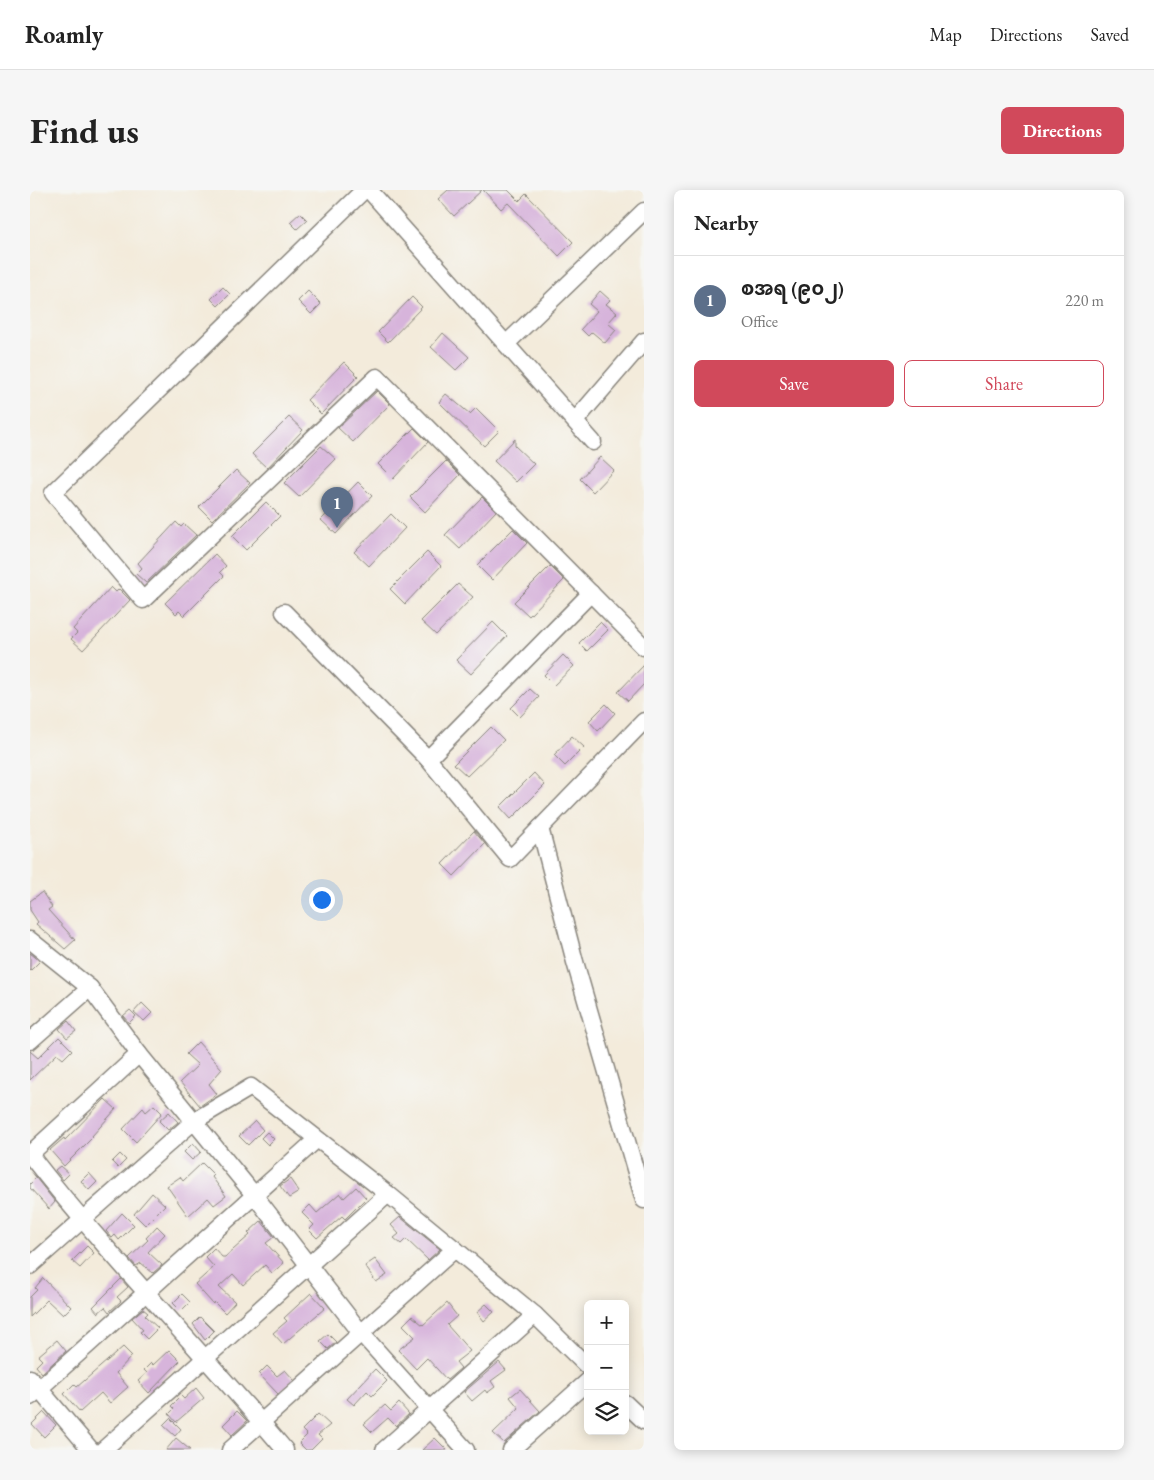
<!DOCTYPE html>
<meta charset="utf-8">
<style>
:root{--surface:#fff;--page:#f6f6f6;--text:#222;--muted:#767676;--line:#e0e0e0;--accent:#d1495b}
body{margin:0;font-family:"EB Garamond","Noto Sans Myanmar",serif;background:var(--page);color:var(--text)}
.controls{position:absolute;right:15px;bottom:15px;display:grid;overflow:hidden;border-radius:8px;box-shadow:0 2px 12px #0003}
.controls button{width:45px;height:45px;display:grid;place-items:center;padding:0;border:0;border-bottom:1px solid var(--line);background:var(--surface);color:var(--text);font:25px sans-serif}
.you{position:absolute;left:291px;top:709px;width:18px;height:18px;margin:-12px;border:4px solid #fff;border-radius:50%;background:#1a73e8;box-shadow:0 0 0 8px #1a73e833}
.badge{display:grid;place-items:center;width:32px;height:32px;border-radius:50%;background:var(--accent);color:#fff;font-size:16px;font-weight:700}
.pin{position:absolute;translate:-50% -41px;filter:drop-shadow(0 1px 2px #0008)}
.pin::after{content:'';position:absolute;top:26px;width:18px;height:15px;background:inherit;clip-path:polygon(0 0,100% 0,50% 100%)}
.list{margin:0;padding:0;list-style:none}
h2{display:flex;justify-content:space-between;align-items:center;height:65px;margin:0;padding:0 20px;font-size:21px}
h2 small{font-size:16px;font-weight:400;color:var(--muted)}
.list li{display:grid;grid-template-columns:32px 1fr auto;gap:15px;align-items:center;box-sizing:border-box;height:90px;padding:0 20px;border-top:1px solid var(--line)}
.list b{display:block;font-size:19px;white-space:nowrap}
.list p{margin:0;font-size:16px;white-space:nowrap;color:var(--muted)}
.list em{font-size:16px;font-style:normal;color:var(--muted)}
.actions{display:flex;gap:10px;padding:15px 20px}
.actions a{flex:1;padding:11px 0;border:1px solid var(--accent);border-radius:8px;text-align:center;font-size:18px;color:var(--accent)}
.actions .main{background:var(--accent);color:#fff}
.icon{flex:none;width:28px;height:28px;fill:none;stroke:currentColor;stroke-width:2;stroke-linecap:round;stroke-linejoin:round}
.map{position:relative;flex:none;width:614px;height:1260px;overflow:hidden;border-radius:8px}
header{display:flex;align-items:center;gap:30px;box-sizing:border-box;height:70px;padding:0 25px;background:var(--surface);border-bottom:1px solid var(--line)}
header strong{font-size:24px}
nav{display:flex;gap:28px;margin-inline-start:auto;font-size:18px}
.intro{display:flex;align-items:center;justify-content:space-between;box-sizing:border-box;height:120px;padding:0 30px}
h1{margin:0;font-size:35px}
.button{padding:12px 22px;border-radius:8px;background:var(--accent);color:#fff;font-size:18px;font-weight:700}
main{display:flex;gap:30px;padding:0 30px}
aside{flex:1;background:var(--surface);border-radius:8px;box-shadow:0 2px 12px #0003}
.map>svg:first-child{display:block}
.building{fill:#d7b4db}
.lines{fill:none;stroke-linecap:round;stroke-linejoin:round}
.minor-casing{stroke:#88847c;stroke-width:19}
.minor{stroke:#fff;stroke-width:16}
</style>
<header>
<strong>Roamly</strong>
<nav><a>Map</a><a>Directions</a><a>Saved</a></nav>
</header>
<div class="intro"><h1>Find us</h1><a class="button">Directions</a></div>
<main>
<div class="map">
<svg width="614" height="1260" viewBox="0 0 614 1260">
<rect width="100%" height="100%" fill="#f6f6f2"/>
<filter id="ink" filterUnits="userSpaceOnUse"><feTurbulence type="fractalNoise" baseFrequency=".02" numOctaves="2"/><feDisplacementMap in="SourceGraphic" scale="10" xChannelSelector="R" yChannelSelector="G"/><feConvolveMatrix kernelMatrix="1 2 1 2 8 2 1 2 1" color-interpolation-filters="sRGB"/></filter>
<filter id="wash" filterUnits="userSpaceOnUse"><feTurbulence type="fractalNoise" baseFrequency=".0096" numOctaves="4" result="noise"/><feDisplacementMap in="SourceGraphic" scale="20" xChannelSelector="R" yChannelSelector="G"/><feGaussianBlur stdDeviation="1.12" result="paint"/><feColorMatrix in="noise" values="0 0 0 0 0 0 0 0 0 0 0 0 0 0 0 0 0 1.4 0 .05"/><feComposite in="paint" operator="in"/></filter>
<g filter="url(#wash)">
<rect width="100%" height="100%" fill="#f3ebdb"/>
<g id="blocks">
<g class="building">
<path d="M418 0H452L424 26 408 9Z"/>
<path d="M453 0H478L489 11 496 4 543 52 529 66 478 13 471 19Z"/>
<path d="M270 23 277 30 267 39 260 32Z"/>
<path d="M193 97 200 104 188 116 181 109Z"/>
<path d="M278 101 291 114 281 124 268 111Z"/>
<path d="M570 101 580 110 576 114 587 123 578 133 586 140 575 153 562 142 558 146 551 139 567 121 559 114Z"/>
<path d="M382 107 392 117 358 152 348 142Z"/>
<path d="M413 143 439 167 426 180 401 157Z"/>
<path d="M314 172 328 186 291 224 277 210Z"/>
<path d="M347 201 360 214 323 252 308 238Z"/>
<path d="M416 204 440 224 446 218 469 241 454 256 409 212Z"/>
<path d="M259 227 273 240 237 278 222 264Z"/>
<path d="M384 238 398 252 363 289 348 274Z"/>
<path d="M485 249V256L504 274 486 292 464 271Z"/>
<path d="M291 256 306 269 269 307 254 293Z"/>
<path d="M570 267 584 280 563 302 550 289Z"/>
<path d="M416 271 430 285 395 322 380 307Z"/>
<path d="M206 280 220 293 182 330 169 317Z"/>
<path d="M328 292 342 306 306 344 291 330Z"/>
<path d="M452 307 466 321 430 359 415 345Z"/>
<path d="M236 312 250 326 216 360 202 346Z"/>
<path d="M361 324 375 338 339 376 324 362Z"/>
<path d="M146 332 151 337 154 334 166 345 116 393 106 384 112 378 108 373Z"/>
<path d="M483 339 497 353 462 390 447 375Z"/>
<path d="M397 362 411 376 375 414 360 399Z"/>
<path d="M185 364 196 376 190 382 194 386 154 426 149 421 146 424 135 413Z"/>
<path d="M520 376 534 390 499 426 484 412Z"/>
<path d="M428 394 443 407 406 445 391 431Z"/>
<path d="M81 397 86 402 89 399 100 410 53 460 41 449 47 443 43 439Z"/>
<path d="M463 432 477 446 441 484 426 470Z"/>
<path d="M570 432 578 440 557 461 549 453Z"/>
<path d="M533 465 544 476 524 495 514 485Z"/>
<path d="M614 475V494L598 511 588 502Z"/>
<path d="M500 499 509 507 490 527 481 518Z"/>
<path d="M576 514 585 523 568 541 559 531Z"/>
<path d="M461 537 474 550 437 586 424 574Z"/>
<path d="M542 546 554 557 535 576 524 565Z"/>
<path d="M504 583 515 595 481 629 470 617Z"/>
<path d="M444 641 455 654 424 686 412 674Z"/>
<path d="M12 702 22 717 18 720 45 750 35 759 6 734 8 732 0 720V711Z"/>
<path d="M0 763 10 771 0 781Z"/>
<path d="M112 813 122 823 114 831 104 822Z"/>
<path d="M100 820 106 826 99 833 93 826Z"/>
<path d="M38 831 46 841 37 848 29 839Z"/>
<path d="M29 847 42 860 33 869 27 864 0 890V861L8 868Z"/>
<path d="M168 852 192 879 179 894 187 904 170 916 150 892 168 875 156 864Z"/>
<path d="M75 909 86 919 62 946 63 947 34 976 20 960 34 948 35 950Z"/>
<path d="M124 915 132 923 106 952 93 939 113 918 116 922Z"/>
<path d="M139 922 148 932 138 940 129 931Z"/>
<path d="M225 931 233 940 218 955 209 946Z"/>
<path d="M237 942 244 949 238 955 231 948Z"/>
<path d="M163 953 171 962 162 970 154 962Z"/>
<path d="M90 964 96 970 88 978 82 972Z"/>
<path d="M172 973 184 985 182 987 196 1006 184 1015 178 1008 158 1026 137 996 150 987 153 991Z"/>
<path d="M30 976 39 984 33 990 25 980Z"/>
<path d="M59 983 67 992 59 1000 51 991Z"/>
<path d="M6 988 25 1012 19 1019 0 998V994Z"/>
<path d="M260 989 269 1002 259 1008 250 996Z"/>
<path d="M326 997 336 1008 315 1029 312 1026 287 1048 279 1040 284 1035 272 1023 280 1015 287 1023 310 1003 314 1008Z"/>
<path d="M122 1003 135 1015 115 1035 104 1024Z"/>
<path d="M92 1023 104 1035 89 1050 85 1045 82 1048 76 1041Z"/>
<path d="M370 1027 410 1059 398 1070 376 1049 371 1054 364 1048 369 1044 361 1035Z"/>
<path d="M231 1031 244 1047 236 1053 254 1073 242 1083 235 1075 213 1095 203 1084 189 1097 205 1112 195 1123 184 1112 183 1114 165 1094 184 1077 175 1067 184 1058 192 1067H195L220 1045 218 1043Z"/>
<path d="M127 1036 135 1044 118 1062 132 1075 123 1083 111 1073 106 1076 99 1068 118 1050 116 1048Z"/>
<path d="M57 1056 64 1063 50 1078 42 1071Z"/>
<path d="M345 1069 357 1085 346 1092 335 1076Z"/>
<path d="M13 1088 41 1117 33 1125 17 1110 0 1127V1107L7 1100 5 1098Z"/>
<path d="M91 1089 98 1097 87 1107 91 1111 79 1122 75 1117 68 1123 63 1117Z"/>
<path d="M281 1103 295 1118 253 1154 243 1143 257 1131 254 1128Z"/>
<path d="M152 1104 160 1112 151 1121 143 1113Z"/>
<path d="M417 1113 427 1126 417 1135 440 1161 426 1172 431 1178 417 1190 397 1168 386 1179 368 1160 385 1147 373 1135 382 1126 393 1135Z"/>
<path d="M456 1114 464 1122 454 1131 447 1122Z"/>
<path d="M113 1119 118 1123 115 1126 128 1138 117 1149 110 1142 113 1140 102 1128Z"/>
<path d="M170 1127 184 1141 175 1150 163 1134Z"/>
<path d="M298 1144 306 1152 298 1159 290 1151Z"/>
<path d="M27 1150 36 1161 12 1183 6 1176 12 1170 8 1166Z"/>
<path d="M93 1157 102 1166 86 1183 98 1197 80 1213 71 1203 50 1222 34 1204 44 1194 47 1197Z"/>
<path d="M139 1160 150 1171 119 1203 108 1191 117 1183 114 1180 121 1173 123 1175Z"/>
<path d="M469 1172 476 1180 461 1191 465 1197 457 1203 455 1200 442 1211 434 1202Z"/>
<path d="M237 1176 247 1186 255 1180 264 1190 248 1204 229 1184Z"/>
<path d="M345 1179 357 1191 342 1206 337 1201 324 1215 317 1209Z"/>
<path d="M166 1198 174 1208 146 1232 139 1224 144 1219 141 1216 151 1206 154 1209Z"/>
<path d="M490 1199 510 1221 474 1253 463 1243 489 1218 480 1207Z"/>
<path d="M369 1213 379 1224 366 1236 358 1228 342 1242 334 1234 355 1215 361 1221Z"/>
<path d="M207 1221 217 1231 202 1245 193 1235Z"/>
<path d="M14 1222 26 1235 14 1247 2 1234Z"/>
<path d="M288 1224 300 1235 288 1245 292 1249 281 1260H276L269 1253 277 1245 272 1240Z"/>
<path d="M140 1228 151 1239 145 1246 133 1235Z"/>
<path d="M146 1248 160 1260H136Z"/>
<path d="M405 1248 417 1260H392Z"/>
</g>
</g>
</g>
<g filter="url(#ink)">
<use href="#blocks" fill-opacity="0" stroke="#88847c" stroke-width="1"/>
<g class="lines">
<g class="minor-casing">
<g id="minor">
<path d="M334 0 23 303 113 410 347 187 614 457"/>
<path d="M339 0 563 252"/>
<path d="M476 154 614 21"/>
<path d="M545 231 614 151"/>
<path d="M254 422 398 569 480 669 614 531"/>
<path d="M398 569 561 403"/>
<path d="M510 638 545 772 614 1010"/>
<path d="M0 750 60 798 109 864 225 1006 331 1143 436 1260"/>
<path d="M0 851 60 798"/>
<path d="M0 964 109 864"/>
<path d="M0 965C80 1068 171 1160 255 1260"/>
<path d="M0 1076 164 931 221 897 358 1004 505 1125 558 1177"/>
<path d="M0 1188 61 1260"/>
<path d="M0 1207 286 950"/>
<path d="M595 1213 614 1231"/>
<path d="M73 1260 358 1004"/>
<path d="M200 1260 425 1059"/>
<path d="M354 1260 505 1125"/>
<path d="M481 1260 558 1191"/>
</g>
</g>
<use href="#minor" class="minor"/>
</g>
</g>
</svg>
<div class="controls">
<button>+</button>
<button>−</button>
<button><svg class="icon" aria-label="layers" viewBox="0 0 24 24"><path d="M12 4l9 5-9 5-9-5zM3 14l9 5 9-5"/></svg></button>
</div>
<div class="you"></div>
<div class="pin badge" style="left:307px;top:338px;background:#5c6f8a">1</div>
</div>
<aside>
<h2>Nearby<small></small></h2>
<ul class="list">
<li><span class="badge" style="background:#5c6f8a">1</span><div><b>စအရ (၉၀၂)</b><p>Office</p></div><em>220 m</em></li>
</ul>
<div class="actions"><a class="main">Save</a><a>Share</a></div>
</aside>
</main>
